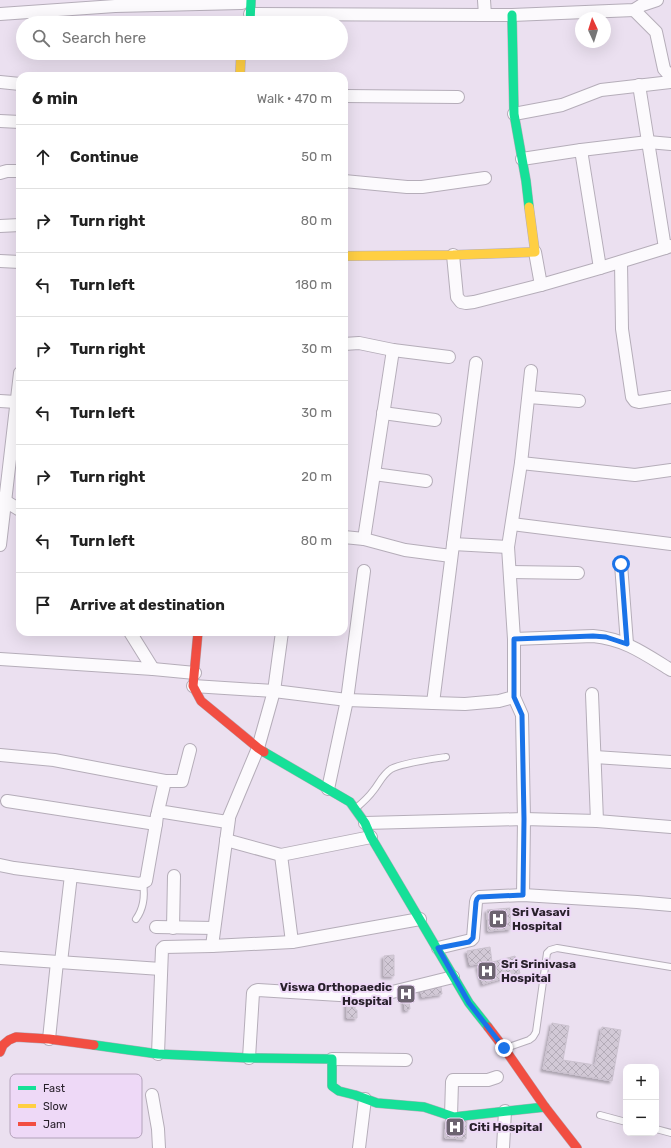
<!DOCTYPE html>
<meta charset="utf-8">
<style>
:root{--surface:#fff;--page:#f6f6f6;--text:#222;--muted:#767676;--line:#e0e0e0}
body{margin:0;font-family:Rubik,sans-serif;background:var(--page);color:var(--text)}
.controls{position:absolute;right:12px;bottom:12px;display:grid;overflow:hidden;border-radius:8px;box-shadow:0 4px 16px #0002}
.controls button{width:36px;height:36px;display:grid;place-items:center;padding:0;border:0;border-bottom:1px solid var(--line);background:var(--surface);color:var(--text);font:20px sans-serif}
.compass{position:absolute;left:575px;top:12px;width:36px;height:36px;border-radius:50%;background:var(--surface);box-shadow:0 4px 16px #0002;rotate:356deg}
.stop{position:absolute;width:12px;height:12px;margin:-9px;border:3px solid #1a73e8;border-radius:50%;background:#fff}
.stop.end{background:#1a73e8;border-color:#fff;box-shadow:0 1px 4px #0008}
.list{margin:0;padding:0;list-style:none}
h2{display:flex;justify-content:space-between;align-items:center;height:52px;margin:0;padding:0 16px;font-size:17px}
h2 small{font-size:13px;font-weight:400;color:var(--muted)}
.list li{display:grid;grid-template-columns:26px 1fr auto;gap:12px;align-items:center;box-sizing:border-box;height:64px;padding:0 16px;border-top:1px solid var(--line)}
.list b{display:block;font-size:15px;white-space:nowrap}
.list em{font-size:13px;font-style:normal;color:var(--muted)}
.icon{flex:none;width:22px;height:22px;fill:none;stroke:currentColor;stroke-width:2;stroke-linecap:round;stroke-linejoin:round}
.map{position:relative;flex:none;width:671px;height:1148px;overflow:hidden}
.search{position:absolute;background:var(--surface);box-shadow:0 4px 16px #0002;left:16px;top:16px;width:332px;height:44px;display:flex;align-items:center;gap:10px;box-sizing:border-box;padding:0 14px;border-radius:22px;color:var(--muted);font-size:15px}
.panel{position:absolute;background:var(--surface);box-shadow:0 4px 16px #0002;left:16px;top:72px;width:332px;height:564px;border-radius:12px}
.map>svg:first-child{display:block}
.building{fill:url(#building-cross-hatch);stroke:#cbc2cf;filter:url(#shadow)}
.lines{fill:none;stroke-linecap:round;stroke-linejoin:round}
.lane-casing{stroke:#b5adb9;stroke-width:8}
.street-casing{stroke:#b5adb9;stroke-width:14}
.fast-casing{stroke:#b5adb9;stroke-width:10}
.slow-casing{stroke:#b5adb9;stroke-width:10}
.jam-casing{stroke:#b5adb9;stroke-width:10}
.lane{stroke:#fcfafd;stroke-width:6}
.street{stroke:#fcfafd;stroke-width:12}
.fast{stroke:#16e098;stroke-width:9}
.slow{stroke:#ffcf43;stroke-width:9}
.jam{stroke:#f24e42;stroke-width:9}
.route{stroke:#1a73e8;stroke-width:5}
.labels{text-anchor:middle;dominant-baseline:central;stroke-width:4;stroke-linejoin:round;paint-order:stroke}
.poi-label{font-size:12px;font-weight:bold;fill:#28202b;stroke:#eed9f7;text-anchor:start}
.key{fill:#eed9f7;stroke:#b3a2ba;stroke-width:1}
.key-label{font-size:11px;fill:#28202b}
</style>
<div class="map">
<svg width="671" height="1148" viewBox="0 0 671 1148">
<defs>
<pattern id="building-cross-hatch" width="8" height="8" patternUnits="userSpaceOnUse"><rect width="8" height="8" fill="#d2c9d6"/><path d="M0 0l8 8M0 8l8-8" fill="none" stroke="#b4acb8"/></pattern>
<filter id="shadow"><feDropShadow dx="-2.5" dy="2.5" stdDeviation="1" flood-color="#0004"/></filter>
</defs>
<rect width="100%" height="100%" fill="#ebe0f0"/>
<g class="building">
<path d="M510 908 511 929 488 931 487 910Z"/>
<path d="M490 947 492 962 470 965 467 951Z"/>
<path d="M394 955V976H384V956Z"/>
<path d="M515 956 520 973 483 984 478 966Z"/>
<path d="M440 979 442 994 422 997 419 981Z"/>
<path d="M403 991H408L410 1009 405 1010Z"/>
<path d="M355 996V1010H357V1018H347V997Z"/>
<path d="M552 1023 569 1026 563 1060 595 1065 602 1027 621 1030 612 1081 543 1069Z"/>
<path d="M446 1119 467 1120 466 1139 445 1138Z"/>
</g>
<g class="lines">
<g class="lane-casing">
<g id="lane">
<path d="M355 809C362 803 368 798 373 791 379 784 382 775 391 769 402 763 432 759 446 757"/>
<path d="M136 919C144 908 145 896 143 883"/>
<path d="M506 1048 529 1040 533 1037 536 1032 547 953 550 950 557 948 671 967"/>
<path d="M600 1115 626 1122"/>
<path d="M656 1129 671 1133"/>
</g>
</g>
<g class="street-casing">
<g id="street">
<path d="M634 10 656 32 664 69 671 77"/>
<path d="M0 14 115 6 242 3"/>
<path d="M250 14 485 15 484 0"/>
<path d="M485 15H512L634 10 642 5 657 0"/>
<path d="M0 82 20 84"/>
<path d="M639 85 665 248 671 246"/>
<path d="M344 96 458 97"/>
<path d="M514 114 562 105 601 90 671 82"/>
<path d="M0 121 20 122"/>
<path d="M581 150 600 268"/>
<path d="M522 159 581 150 648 142 671 144"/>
<path d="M0 173 7 171H20"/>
<path d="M344 181 407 187H422L485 178"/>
<path d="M0 226 20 225"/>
<path d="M535 252 541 285 600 268 665 248"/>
<path d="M453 255 457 297 461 302 466 303 474 302 541 285"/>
<path d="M0 261 20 262"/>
<path d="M621 262 622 329 632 397 635 401 639 402 671 397"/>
<path d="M344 344 359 343 393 350 449 357"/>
<path d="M529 397 579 401"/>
<path d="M0 401 16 402"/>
<path d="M383 413 435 420"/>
<path d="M521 463 635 475 671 470"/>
<path d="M374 474 426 481"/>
<path d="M0 498 20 510"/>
<path d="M512 524 671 544"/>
<path d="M344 537 364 539 405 550 451 556"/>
<path d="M364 539 393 350"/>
<path d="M453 544 508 547 521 463 531 371"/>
<path d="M0 545 20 373"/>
<path d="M508 547 514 639 593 636C625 639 645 654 671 670"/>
<path d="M621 564 627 644"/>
<path d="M510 572 578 573"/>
<path d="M130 632 153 669"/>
<path d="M0 659 153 669 195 673"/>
<path d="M193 686 274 691 347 700 433 703 465 704 499 701 514 697V639"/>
<path d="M592 694 597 821"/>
<path d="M514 697 522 715 524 819 523 895"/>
<path d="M433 703 476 363"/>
<path d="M190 750 182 781H165L158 811 227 822 258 748 274 691 282 632"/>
<path d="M0 755 54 760 165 781"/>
<path d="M595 757 671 762"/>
<path d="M328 789 347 700 364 571"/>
<path d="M7 801 156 824 157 815"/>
<path d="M365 823 524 819 597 821 671 827"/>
<path d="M226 840 281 855"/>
<path d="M0 865 14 868 140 884 146 881 156 824"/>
<path d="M156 927 214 928"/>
<path d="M173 928 174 876"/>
<path d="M292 942 281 855 371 837"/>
<path d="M212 946 229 819"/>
<path d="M438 948 471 940 473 938 476 902 477 899 479 897 523 895 637 902 671 905"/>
<path d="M0 958 161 969"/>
<path d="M61 962 71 875"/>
<path d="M49 1039 57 962"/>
<path d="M158 1054 162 949 164 947 212 946 292 942 420 919"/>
<path d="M249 1058 253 993 255 991 258 990 372 997 453 977"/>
<path d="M332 1059 406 1060"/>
<path d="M152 1095 158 1129 159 1148"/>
<path d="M451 1116 452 1082 453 1080H488L497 1077"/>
<path d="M359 1148 365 1099"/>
<path d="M503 1148 505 1111"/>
</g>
</g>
<g class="fast-casing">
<g id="fast">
<path d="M512 15 514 114 526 181 529 207"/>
<path d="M250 23 251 0"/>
<path d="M264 752 350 802 365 823 371 837 469 1003 488 1027"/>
<path d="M94 1045 158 1054 249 1058 332 1059V1086L339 1091 355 1095 377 1103 424 1107 454 1117 545 1107"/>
</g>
</g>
<g class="slow-casing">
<g id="slow">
<path d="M240 76 241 53"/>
<path d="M344 256 453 255 535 252 529 207"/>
</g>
</g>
<g class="jam-casing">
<g id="jam">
<path d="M198 632 193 686 201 701 258 748 264 752"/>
<path d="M488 1027 504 1048 545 1107 577 1148"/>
<path d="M0 1052 3 1045 9 1040 16 1037 49 1039 94 1045"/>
</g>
</g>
<use href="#lane" class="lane"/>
<use href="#street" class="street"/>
<use href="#fast" class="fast"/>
<use href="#slow" class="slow"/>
<use href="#jam" class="jam"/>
</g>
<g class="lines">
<path class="route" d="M504 1048 469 1003 438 948 469 942 473 938 476 902 477 899 479 897 523 895 524 819 522 715 514 697V639L593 636 606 637 627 644 621 564"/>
</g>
<defs>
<g id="hospital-square" transform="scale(1)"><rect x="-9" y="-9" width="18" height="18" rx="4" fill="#6c6370" stroke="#eed9f7"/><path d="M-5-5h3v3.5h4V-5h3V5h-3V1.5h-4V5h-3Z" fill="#fff"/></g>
</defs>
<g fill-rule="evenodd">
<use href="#hospital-square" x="498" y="919"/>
<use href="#hospital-square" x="487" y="971"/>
<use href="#hospital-square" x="406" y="994"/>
<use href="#hospital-square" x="455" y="1127"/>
</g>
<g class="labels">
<g class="poi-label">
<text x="512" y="912">Sri Vasavi<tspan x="512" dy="14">Hospital</tspan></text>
<text x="501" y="964">Sri Srinivasa<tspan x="501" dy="14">Hospital</tspan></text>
<text x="392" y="987" text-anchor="end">Viswa Orthopaedic<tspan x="392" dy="14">Hospital</tspan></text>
<text x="469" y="1127">Citi Hospital</text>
</g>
</g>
<rect x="10" y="1074" width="132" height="64" rx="6" class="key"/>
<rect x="18" y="1086" width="18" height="4" fill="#16e098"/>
<rect x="18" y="1104" width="18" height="4" fill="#ffcf43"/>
<rect x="18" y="1122" width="18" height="4" fill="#f24e42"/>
<g class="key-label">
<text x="43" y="1092">Fast</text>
<text x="43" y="1110">Slow</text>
<text x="43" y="1128">Jam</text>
</g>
</svg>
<div class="controls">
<button>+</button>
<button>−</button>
</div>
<svg class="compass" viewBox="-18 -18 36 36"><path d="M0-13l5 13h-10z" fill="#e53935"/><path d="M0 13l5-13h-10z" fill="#767676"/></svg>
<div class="stop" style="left:621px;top:564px"></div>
<div class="stop end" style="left:504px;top:1048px"></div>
<div class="search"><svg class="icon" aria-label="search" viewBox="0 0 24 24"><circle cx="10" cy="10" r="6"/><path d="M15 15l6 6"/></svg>Search here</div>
<section class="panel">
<h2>6 min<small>Walk · 470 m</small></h2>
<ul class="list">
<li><svg class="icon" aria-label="ahead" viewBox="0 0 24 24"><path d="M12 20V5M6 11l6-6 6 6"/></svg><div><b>Continue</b></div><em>50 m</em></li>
<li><svg class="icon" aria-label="right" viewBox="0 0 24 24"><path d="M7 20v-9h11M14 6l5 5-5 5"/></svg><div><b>Turn right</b></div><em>80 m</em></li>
<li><svg class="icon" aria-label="left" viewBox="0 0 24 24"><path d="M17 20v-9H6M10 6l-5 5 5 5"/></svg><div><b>Turn left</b></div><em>180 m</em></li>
<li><svg class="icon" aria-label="right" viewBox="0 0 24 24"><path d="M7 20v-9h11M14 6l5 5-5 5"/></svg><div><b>Turn right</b></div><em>30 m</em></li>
<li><svg class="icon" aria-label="left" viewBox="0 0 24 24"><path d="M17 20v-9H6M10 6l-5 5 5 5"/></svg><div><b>Turn left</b></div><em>30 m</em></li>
<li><svg class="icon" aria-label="right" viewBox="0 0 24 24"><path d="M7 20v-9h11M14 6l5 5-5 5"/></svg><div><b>Turn right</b></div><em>20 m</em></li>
<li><svg class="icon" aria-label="left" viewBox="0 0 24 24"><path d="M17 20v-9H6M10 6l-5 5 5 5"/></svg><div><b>Turn left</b></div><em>80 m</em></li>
<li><svg class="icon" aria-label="arrive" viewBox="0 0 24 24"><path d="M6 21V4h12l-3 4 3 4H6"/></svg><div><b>Arrive at destination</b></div></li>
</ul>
</section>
</div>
